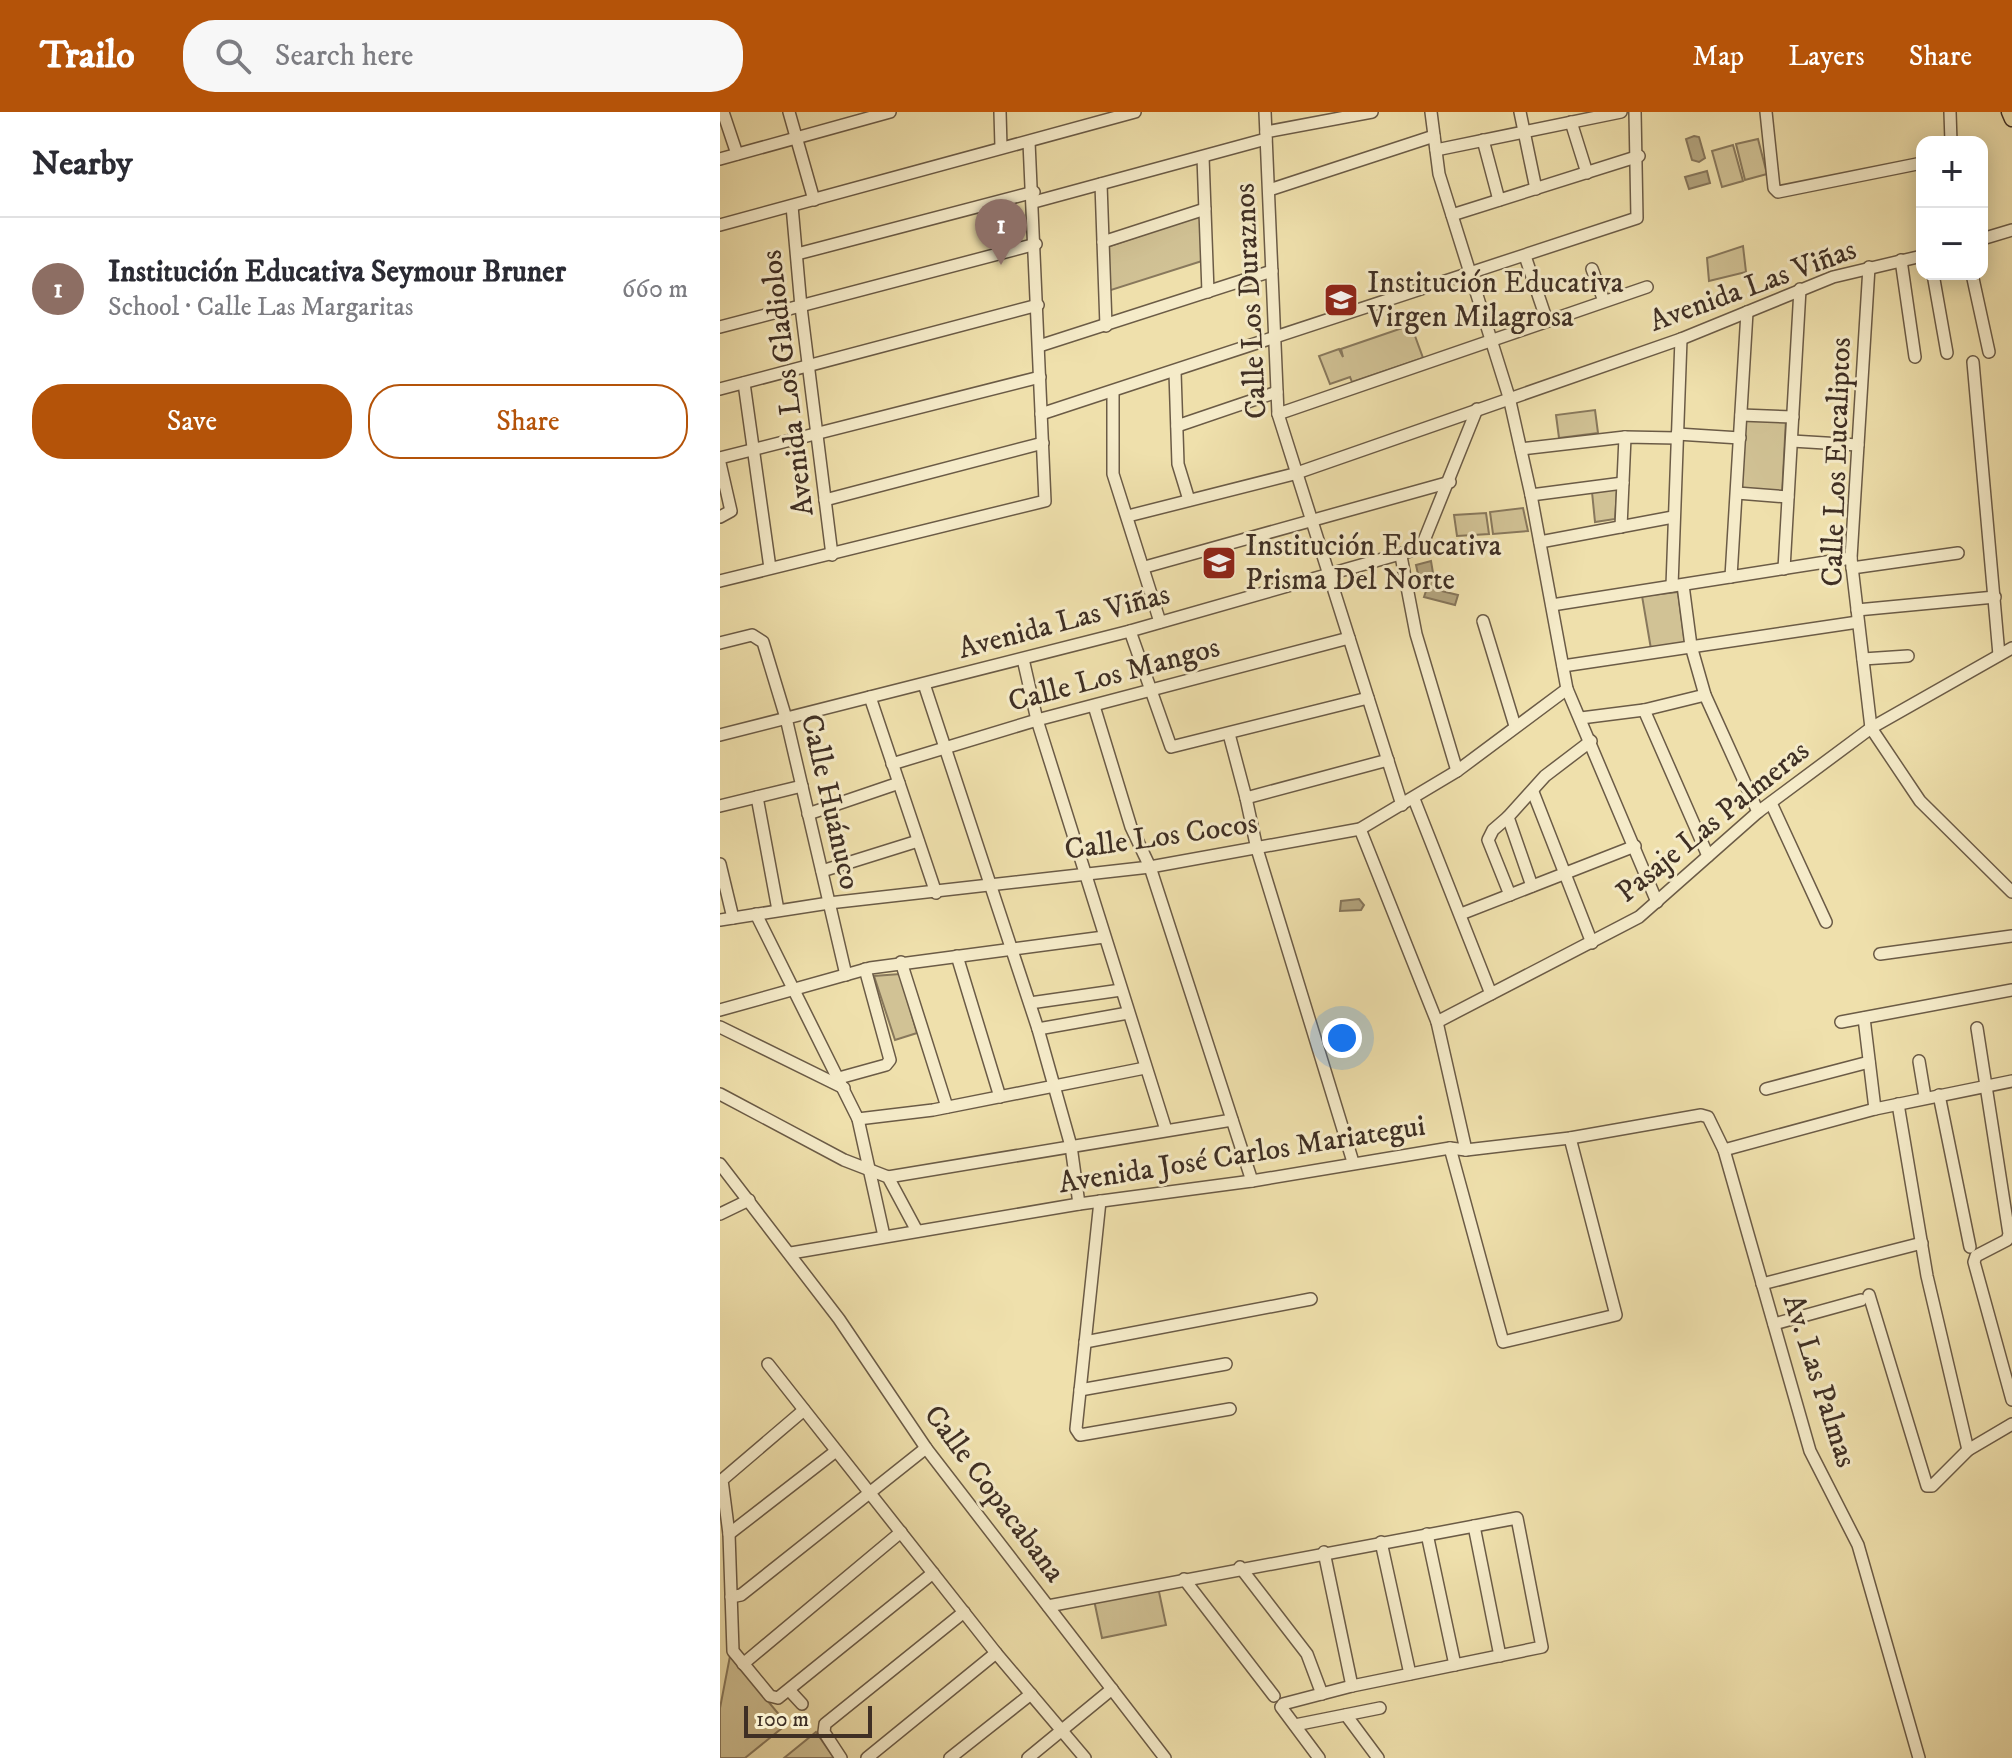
<!DOCTYPE html>
<meta charset="utf-8">
<style>
:root{--surface:#fff;--page:#f7f7f7;--text:#2b2b33;--muted:#7c7c81;--line:#e1e1e2;--accent:#b45309}
body{margin:0;font-family:"IM FELL DW Pica",serif;background:var(--page);color:var(--text)}
.controls{position:absolute;right:24px;top:24px;display:grid;overflow:hidden;border-radius:16px;box-shadow:0 4px 20px #0003}
.controls button{width:72px;height:72px;display:grid;place-items:center;padding:0;border:0;border-bottom:2px solid var(--line);background:var(--surface);color:var(--text);font:40px sans-serif}
.scale{position:absolute;left:24px;bottom:20px;width:128px;box-sizing:border-box;padding-left:8px;border:4px solid #3f2f24;border-top:0;font-size:22px;line-height:28px;white-space:nowrap;color:#3f2f24;-webkit-text-stroke:6px #f5ebc9;paint-order:stroke}
.you{position:absolute;left:622px;top:926px;width:28px;height:28px;margin:-20px;border:6px solid #fff;border-radius:50%;background:#1a73e8;box-shadow:0 0 0 12px #1a73e833}
.badge{display:grid;place-items:center;width:52px;height:52px;border-radius:50%;background:var(--accent);color:#fff;font-size:26px;font-weight:700}
.pin{position:absolute;translate:-50% -66px;filter:drop-shadow(0 2px 4px #0008)}
.pin::after{content:'';position:absolute;top:42px;width:28px;height:24px;background:inherit;clip-path:polygon(0 0,100% 0,50% 100%)}
.list{margin:0;padding:0;list-style:none}
h2{display:flex;justify-content:space-between;align-items:center;height:104px;margin:0;padding:0 32px;font-size:34px}
h2 small{font-size:26px;font-weight:400;color:var(--muted)}
.list li{display:grid;grid-template-columns:52px 1fr auto;gap:24px;align-items:center;box-sizing:border-box;height:144px;padding:0 32px;border-top:2px solid var(--line)}
.list b{display:block;font-size:30px;white-space:nowrap}
.list p{margin:0;font-size:26px;white-space:nowrap;color:var(--muted)}
.list em{font-size:26px;font-style:normal;color:var(--muted)}
.actions{display:flex;gap:16px;padding:24px 32px}
.actions a{flex:1;padding:18px 0;border:2px solid var(--accent);border-radius:32px;text-align:center;font-size:28px;color:var(--accent)}
.actions .main{background:var(--accent);color:#fff}
.icon{flex:none;width:44px;height:44px;fill:none;stroke:currentColor;stroke-width:2;stroke-linecap:round;stroke-linejoin:round}
.map{position:relative;flex:none;width:1292px;height:1646px;overflow:hidden}
header{display:flex;align-items:center;gap:48px;box-sizing:border-box;height:112px;padding:0 40px;background:var(--accent);color:#fff}
header strong{font-size:38px}
nav{display:flex;gap:44px;margin-inline-start:auto;font-size:28px}
.search{width:560px;height:72px;background:var(--page);display:flex;align-items:center;gap:20px;box-sizing:border-box;padding:0 28px;border-radius:32px;color:var(--muted);font-size:30px}
main{display:flex}
aside{flex:1;background:var(--surface)}
.map>svg:first-child{display:block}
.green{fill:#d1c295;stroke:#88785c;stroke-width:2}
.water{fill:#b3a47e;stroke:#85755a;stroke-width:2}
.lines{fill:none;stroke-linecap:round;stroke-linejoin:round}
.minor-casing{stroke:#6b5b46;stroke-width:14}
.major-casing{stroke:#3f2f24;stroke-width:17}
.minor{stroke:#f5ebc9;stroke-width:11}
.major{stroke:#efe0ac;stroke-width:14}
.labels{text-anchor:middle;dominant-baseline:central;stroke-width:6;stroke-linejoin:round;paint-order:stroke}
.poi-label{font-size:30px;fill:#3f2f24;stroke:#f5ebc9;text-anchor:start}
.street-label{font-size:30px;fill:#3f2f24;stroke:#f5ebc9}
</style>
<header>
<strong>Trailo</strong>
<div class="search"><svg class="icon" aria-label="search" viewBox="0 0 24 24"><circle cx="10" cy="10" r="6"/><path d="M15 15l6 6"/></svg>Search here</div>
<nav><a>Map</a><a>Layers</a><a>Share</a></nav>
</header>
<main>
<aside>
<h2>Nearby<small></small></h2>
<ul class="list">
<li><span class="badge" style="background:#8d6e63">1</span><div><b>Institución Educativa Seymour Bruner</b><p>School · Calle Las Margaritas</p></div><em>660 m</em></li>
</ul>
<div class="actions"><a class="main">Save</a><a>Share</a></div>
</aside>
<div class="map">
<svg width="1292" height="1646" viewBox="0 0 1292 1646">
<rect width="100%" height="100%" fill="#efe0ac"/>
<filter id="stains"><feTurbulence type="fractalNoise" baseFrequency=".0025" numOctaves="4"/><feColorMatrix values="0 0 0 0 .2 0 0 0 0 .09 0 0 0 0 .02 0 0 0 .5 -.17"/></filter>
<radialGradient id="worn" r=".72"><stop offset=".6" stop-color="#630" stop-opacity="0"/><stop offset="1" stop-color="#630" stop-opacity=".3"/></radialGradient>
<g class="green">
<path d="M1038 27 1047 62 1025 68 1016 32Z"/>
<path d="M1013 33 1023 69 1002 75 992 39Z"/>
<path d="M481 103 482 149 388 179 387 135Z"/>
<path d="M1023 134 1026 160 989 169 987 146Z"/>
<path d="M691 213 703 246 632 270 630 265 610 272 599 244 619 237 623 245 621 237Z"/>
<path d="M875 298 878 321 839 326 836 303Z"/>
<path d="M1024 306 1066 307 1062 382 1020 379Z"/>
<path d="M897 377 895 407 875 410 872 380Z"/>
<path d="M803 396 808 419 773 422 770 400Z"/>
<path d="M766 401 769 422 737 424 734 403Z"/>
<path d="M958 480 965 532 931 537 922 484Z"/>
<path d="M180 862 197 921 175 928 154 864Z"/>
<path d="M438 1475 446 1513 382 1526 374 1488Z"/>
<path d="M10 1544 67 1612 25 1646H0V1596Z"/>
<path d="M96 1620 114 1646H64Z"/>
</g>
<g class="water">
<path d="M974 24 979 25 985 46 979 50 972 48 966 27Z"/>
<path d="M987 59 990 71 969 77 965 65Z"/>
<path d="M711 449 715 473 709 476 738 483 735 493 704 485 707 476H701L696 453Z"/>
<path d="M639 787 644 793 641 798 620 799 621 789Z"/>
</g>
<g class="lines">
<g class="minor-casing">
<g id="minor">
<path d="M3 0 17 42"/>
<path d="M69 0 94 88"/>
<path d="M280 0 281 35"/>
<path d="M545 0 558 302 682 693"/>
<path d="M711 0 719 62 789 285 811 383 847 577 937 790"/>
<path d="M800 0 816 77"/>
<path d="M1046 0 1054 76 1058 80 1202 51"/>
<path d="M1230 0 1231 30"/>
<path d="M851 10 867 61"/>
<path d="M546 20 652 0"/>
<path d="M763 28 779 88"/>
<path d="M716 38 901 0"/>
<path d="M483 45 488 180"/>
<path d="M0 47 170 0"/>
<path d="M381 72 386 214"/>
<path d="M549 78 714 24"/>
<path d="M314 90 546 27"/>
<path d="M72 94 81 195 112 443"/>
<path d="M732 103 919 44"/>
<path d="M0 113 415 0"/>
<path d="M1262 127 1292 118"/>
<path d="M383 130 485 97"/>
<path d="M77 142 314 80"/>
<path d="M805 144 827 209"/>
<path d="M1181 148 1195 245"/>
<path d="M1149 155 1131 446 1151 616 1200 689 1292 780"/>
<path d="M872 157 884 189"/>
<path d="M1213 162 1227 241"/>
<path d="M1252 162 1269 240"/>
<path d="M0 215 316 132"/>
<path d="M319 234 552 159"/>
<path d="M1253 250 1279 543"/>
<path d="M455 260 458 352 469 388"/>
<path d="M24 271 50 456"/>
<path d="M0 277 318 193"/>
<path d="M393 280V362L440 510"/>
<path d="M321 302 917 106 915 0"/>
<path d="M558 302 927 175"/>
<path d="M1021 303 1073 305"/>
<path d="M457 314 557 280"/>
<path d="M957 322 1020 326"/>
<path d="M1072 329 1138 333"/>
<path d="M801 337 905 325 957 326"/>
<path d="M0 346 320 265"/>
<path d="M0 351 11 399 0 405"/>
<path d="M1017 381 1068 385"/>
<path d="M811 383 903 371"/>
<path d="M105 388 323 331"/>
<path d="M408 404 574 362 961 227 1113 165 1202 144"/>
<path d="M901 415 905 325"/>
<path d="M820 430 953 405"/>
<path d="M681 444 696 522 737 659"/>
<path d="M425 455 730 370"/>
<path d="M1132 456 1238 441"/>
<path d="M1064 457 1080 177"/>
<path d="M1011 465 1027 200"/>
<path d="M0 469 325 389 309 30"/>
<path d="M963 473 971 534 985 583 1038 700"/>
<path d="M952 474 961 227"/>
<path d="M832 493 1131 446"/>
<path d="M1137 498 1275 485"/>
<path d="M763 509 795 614"/>
<path d="M410 519 451 635 648 586"/>
<path d="M0 531 32 523 43 530 66 606 126 863"/>
<path d="M303 547 317 608 446 1018"/>
<path d="M1143 547 1188 544"/>
<path d="M843 554 1138 510"/>
<path d="M204 572 318 917 351 1034 359 1092"/>
<path d="M150 585 216 781"/>
<path d="M374 594 411 715 430 755 532 1069"/>
<path d="M924 598 988 744"/>
<path d="M861 606 924 598 985 583"/>
<path d="M509 622 526 686 668 648"/>
<path d="M0 623 410 519 701 436 757 297"/>
<path d="M172 652 317 608 629 526"/>
<path d="M813 680 872 831"/>
<path d="M37 685 58 798"/>
<path d="M526 686 537 737 633 1050"/>
<path d="M694 687 771 882"/>
<path d="M1051 691 1106 810"/>
<path d="M0 694 82 674"/>
<path d="M88 702 179 671"/>
<path d="M788 705 773 718 768 728 790 783"/>
<path d="M640 717 717 910 746 1038"/>
<path d="M0 752 13 806"/>
<path d="M102 759 198 729"/>
<path d="M812 774 788 705 825 664 871 629"/>
<path d="M36 802 138 1007 164 1124"/>
<path d="M741 802 915 734"/>
<path d="M0 808 109 791 430 755 640 717 737 659 847 577"/>
<path d="M1160 842 1292 824"/>
<path d="M237 844 280 985"/>
<path d="M181 850 227 995"/>
<path d="M310 891 401 878"/>
<path d="M0 898 150 856 384 825"/>
<path d="M1144 906 1155 997"/>
<path d="M717 910 919 805 1038 700 1151 616 1292 536"/>
<path d="M1121 910 1292 878"/>
<path d="M0 915 124 976"/>
<path d="M1257 916 1289 1122 1287 1128 1256 1144 1254 1150 1292 1288"/>
<path d="M318 917 408 901"/>
<path d="M1199 949 1205 985"/>
<path d="M119 966 166 953 170 948 145 857"/>
<path d="M1046 977 1149 950"/>
<path d="M0 982 124 1048 168 1065 197 1119"/>
<path d="M1219 983 1250 1135"/>
<path d="M1178 992 1207 1164 1248 1338"/>
<path d="M138 1007 213 998 425 956"/>
<path d="M730 1036 783 1230 896 1203 850 1026"/>
<path d="M1004 1038 1155 997 1292 969"/>
<path d="M0 1052 119 1207 206 1336 445 1646"/>
<path d="M168 1065 512 1008"/>
<path d="M380 1089 356 1317 360 1323 510 1297"/>
<path d="M0 1102 29 1088"/>
<path d="M71 1141 359 1092 532 1069 730 1036 746 1038 850 1026 981 1003 988 1005 1004 1038 1090 1339 1138 1433 1199 1646"/>
<path d="M1042 1172 1202 1131"/>
<path d="M1149 1183 1207 1374H1212L1248 1338 1292 1312"/>
<path d="M1054 1212 1141 1188"/>
<path d="M365 1230 591 1187"/>
<path d="M48 1252 276 1541 365 1646"/>
<path d="M360 1278 506 1252"/>
<path d="M84 1298 2 1368 9 1422 13 1539 50 1584 58 1586 213 1461"/>
<path d="M754 1414 780 1544"/>
<path d="M9 1422 116 1339"/>
<path d="M707 1422 735 1553"/>
<path d="M661 1430 690 1562"/>
<path d="M604 1440 632 1574"/>
<path d="M520 1455 587 1542 602 1582"/>
<path d="M464 1467 554 1584"/>
<path d="M11 1485 21 1483 206 1336"/>
<path d="M328 1494 797 1406 822 1535 632 1574 563 1592"/>
<path d="M23 1552 181 1420"/>
<path d="M70 1579 82 1592"/>
<path d="M561 1595 599 1646"/>
<path d="M626 1603 658 1646"/>
<path d="M575 1613 660 1596"/>
<path d="M121 1646 104 1620 105 1612 244 1500"/>
<path d="M147 1646 276 1541"/>
<path d="M230 1646 311 1582"/>
<path d="M308 1646 392 1577"/>
</g>
</g>
<g class="major-casing">
<path id="major" d="M1289 0 1292 7"/>
</g>
<use href="#minor" class="minor"/>
<use href="#major" class="major"/>
</g>
<defs>
<g id="school-square" transform="scale(1.8)"><rect x="-9" y="-9" width="18" height="18" rx="4" fill="#8f2418" stroke="#f5ebc9"/><path d="M0-5L7-2L0 1L-7-2ZM-4 1L0 2.5L4 1V4Q0 6-4 4Z" fill="#fff"/></g>
</defs>
<g fill-rule="evenodd">
<use href="#school-square" x="621" y="188"/>
<use href="#school-square" x="499" y="451"/>
</g>
<g class="labels">
<g class="poi-label">
<text x="647" y="171">Institución Educativa<tspan x="647" dy="34">Virgen Milagrosa</tspan></text>
<text x="525" y="434">Institución Educativa<tspan x="525" dy="34">Prisma Del Norte</tspan></text>
</g>
<g class="street-label">
<text transform="translate(1033 174) rotate(-20)">Avenida Las Viñas</text>
<text transform="translate(531 189) rotate(-93)">Calle Los Duraznos</text>
<text transform="translate(68 271) rotate(-97)">Avenida Los Gladiolos</text>
<text transform="translate(1117 350) rotate(-88)">Calle Los Eucaliptos</text>
<text transform="translate(344 510) rotate(-15)">Avenida Las Viñas</text>
<text transform="translate(394 563) rotate(-15)">Calle Los Mangos</text>
<text transform="translate(110 690) rotate(77)">Calle Huánuco</text>
<text transform="translate(993 710) rotate(-39)">Pasaje Las Palmeras</text>
<text transform="translate(441 725) rotate(-8)">Calle Los Cocos</text>
<text transform="translate(522 1043) rotate(-9)">Avenida José Carlos Mariategui</text>
<text transform="translate(1099 1269) rotate(72)">Av. Las Palmas</text>
<text transform="translate(274 1382) rotate(53)">Calle Copacabana</text>
</g>
</g>
<rect width="100%" height="100%" filter="url(#stains)"/>
<rect width="100%" height="100%" fill="url(#worn)"/>
</svg>
<div class="controls">
<button>+</button>
<button>−</button>
</div>
<div class="scale">100 m</div>
<div class="you"></div>
<div class="pin badge" style="left:281px;top:153px;background:#8d6e63">1</div>
</div>
</main>
